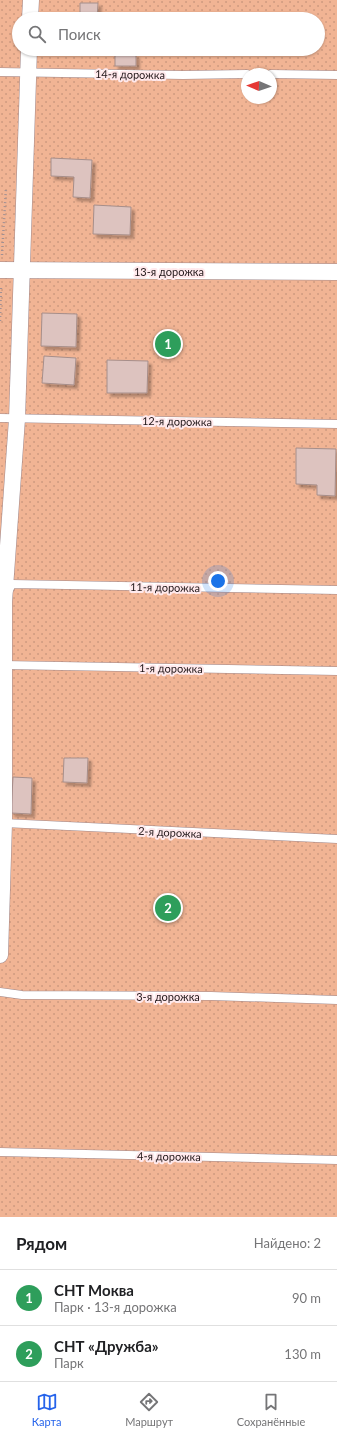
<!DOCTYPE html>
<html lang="ru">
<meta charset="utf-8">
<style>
:root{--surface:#fff;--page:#f2f2f2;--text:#202124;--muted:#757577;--line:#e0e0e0;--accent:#2563eb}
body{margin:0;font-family:Lato,sans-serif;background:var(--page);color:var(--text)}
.compass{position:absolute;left:241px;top:68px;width:36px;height:36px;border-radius:50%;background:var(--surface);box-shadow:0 1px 3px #0004;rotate:272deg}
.you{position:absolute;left:218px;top:581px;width:14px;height:14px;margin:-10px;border:3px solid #fff;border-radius:50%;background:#1a73e8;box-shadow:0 0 0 6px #1a73e833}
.badge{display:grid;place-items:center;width:26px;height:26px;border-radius:50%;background:var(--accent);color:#fff;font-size:13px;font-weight:700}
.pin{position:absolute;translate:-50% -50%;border:2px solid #fff;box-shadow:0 1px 4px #0006}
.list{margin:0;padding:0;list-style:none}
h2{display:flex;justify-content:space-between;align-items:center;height:52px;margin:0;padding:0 16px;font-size:17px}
h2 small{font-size:13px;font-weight:400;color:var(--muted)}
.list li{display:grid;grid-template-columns:26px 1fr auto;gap:12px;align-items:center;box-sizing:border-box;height:56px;padding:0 16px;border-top:1px solid var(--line)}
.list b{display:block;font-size:15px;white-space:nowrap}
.list p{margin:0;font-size:13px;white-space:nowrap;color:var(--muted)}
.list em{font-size:13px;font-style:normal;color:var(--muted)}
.icon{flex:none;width:22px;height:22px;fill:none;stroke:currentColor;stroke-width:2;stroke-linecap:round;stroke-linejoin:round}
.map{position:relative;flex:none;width:337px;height:1217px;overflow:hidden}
.search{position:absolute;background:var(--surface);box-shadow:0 1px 3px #0004;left:12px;right:12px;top:12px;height:44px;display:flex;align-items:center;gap:10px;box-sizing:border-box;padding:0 14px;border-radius:22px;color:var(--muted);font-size:15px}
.sheet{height:164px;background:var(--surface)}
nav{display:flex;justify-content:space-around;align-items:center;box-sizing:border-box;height:56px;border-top:1px solid var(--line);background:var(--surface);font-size:11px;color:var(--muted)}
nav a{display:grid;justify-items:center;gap:2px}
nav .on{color:var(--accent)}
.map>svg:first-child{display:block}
.garden{fill:url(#garden-dots);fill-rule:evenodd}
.building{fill:#ddc3bf;stroke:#a68e8a;filter:url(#shadow)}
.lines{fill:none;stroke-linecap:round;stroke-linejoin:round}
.service-casing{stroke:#a0888b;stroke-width:9}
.minor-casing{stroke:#a0888b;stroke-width:17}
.path{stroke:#a19093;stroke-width:2.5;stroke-dasharray:1 3;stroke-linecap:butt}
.service{stroke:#fff;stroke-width:8}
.minor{stroke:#fff;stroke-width:16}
.labels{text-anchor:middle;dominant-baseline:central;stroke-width:4;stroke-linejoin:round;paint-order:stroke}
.street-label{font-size:11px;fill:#211719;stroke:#ffe9ec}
</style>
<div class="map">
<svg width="337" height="1217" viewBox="0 0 337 1217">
<defs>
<pattern id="garden-dots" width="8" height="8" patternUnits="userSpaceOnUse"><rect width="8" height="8" fill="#f1b494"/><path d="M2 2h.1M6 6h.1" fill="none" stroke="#ce9a7f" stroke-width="1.8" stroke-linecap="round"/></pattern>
<filter id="shadow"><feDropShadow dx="3.5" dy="3.5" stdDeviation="1" flood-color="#0004"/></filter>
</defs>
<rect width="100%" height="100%" fill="#ffe9ec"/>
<path class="garden" d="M0 0H337V1217H0ZM19 19H318V49H19ZM247 74H271V98H247Z"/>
<g class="building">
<path d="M80 3H98L97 19H80Z"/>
<rect x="115" y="55" width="21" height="11"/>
<path d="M51 158 92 160 90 198 73 197 74 177 51 176Z"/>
<path d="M94 205 131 207 130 235 93 234Z"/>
<path d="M42 313 77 314 76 347 41 346Z"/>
<path d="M44 356 76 358 74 385 42 383Z"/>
<path d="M107 360 148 361 147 393H107Z"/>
<path d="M296 448 336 449 335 496 317 495V485L296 484Z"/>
<path d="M64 758H88L87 783 63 782Z"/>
<path d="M13 777 32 778 31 814 11 813Z"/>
</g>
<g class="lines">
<g class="service-casing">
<g id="service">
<path d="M0 72 183 75 247 74"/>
<path d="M271 74 337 75"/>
<path d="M0 418 337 424"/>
<path d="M8 592 12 584 337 590"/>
<path d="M4 665 337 671"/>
<path d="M4 823 337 839"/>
<path d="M0 992 22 995 211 996 337 1000"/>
<path d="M0 1152 337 1160"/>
</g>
</g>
<g class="minor-casing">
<g id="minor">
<path d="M30 19 31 0"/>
<path d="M0 270 337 272"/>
<path d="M0 955 4 823V602L17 419 29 49"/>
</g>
</g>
<g class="path">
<path d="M15 39 16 26"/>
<path d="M2 255 6 188"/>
<path d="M0 321 1 286"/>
</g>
<use href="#service" class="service"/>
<use href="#minor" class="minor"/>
</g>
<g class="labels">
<g class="street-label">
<text transform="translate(130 74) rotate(1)">14-я дорожка</text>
<text x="169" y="271">13-я дорожка</text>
<text transform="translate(177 421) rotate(1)">12-я дорожка</text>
<text transform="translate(165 587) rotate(1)">11-я дорожка</text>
<text transform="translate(171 668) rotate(1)">1-я дорожка</text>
<text transform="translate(170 832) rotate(3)">2-я дорожка</text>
<text x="168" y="996">3-я дорожка</text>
<text transform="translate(169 1156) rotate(1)">4-я дорожка</text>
</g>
</g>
</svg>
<svg class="compass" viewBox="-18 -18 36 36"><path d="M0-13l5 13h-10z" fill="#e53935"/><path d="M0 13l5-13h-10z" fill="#757577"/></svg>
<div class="you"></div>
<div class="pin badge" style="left:168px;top:344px;background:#2e9e5b">1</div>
<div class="pin badge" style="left:168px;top:908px;background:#2e9e5b">2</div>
<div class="search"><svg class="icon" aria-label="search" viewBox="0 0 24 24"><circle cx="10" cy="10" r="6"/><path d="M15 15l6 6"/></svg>Поиск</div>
</div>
<section class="sheet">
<h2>Рядом<small>Найдено: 2</small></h2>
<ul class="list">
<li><span class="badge" style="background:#2e9e5b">1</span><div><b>СНТ Моква</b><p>Парк · 13-я дорожка</p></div><em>90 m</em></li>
<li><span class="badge" style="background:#2e9e5b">2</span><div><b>СНТ «Дружба»</b><p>Парк</p></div><em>130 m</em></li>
</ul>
</section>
<nav>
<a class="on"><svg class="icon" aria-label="map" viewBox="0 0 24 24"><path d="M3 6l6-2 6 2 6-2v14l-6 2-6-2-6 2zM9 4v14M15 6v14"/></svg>Карта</a>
<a><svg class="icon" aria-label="directions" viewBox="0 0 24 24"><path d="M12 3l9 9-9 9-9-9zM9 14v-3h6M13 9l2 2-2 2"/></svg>Маршрут</a>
<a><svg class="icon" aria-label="saved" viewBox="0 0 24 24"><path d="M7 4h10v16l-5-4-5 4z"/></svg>Сохранённые</a>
</nav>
